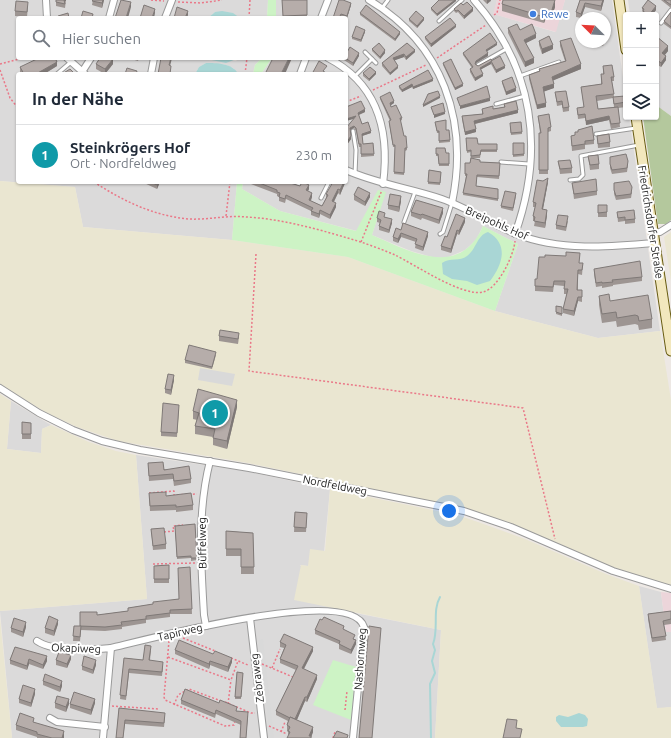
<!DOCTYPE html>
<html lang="de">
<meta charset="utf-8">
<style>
:root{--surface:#fff;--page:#f2f2f3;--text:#1f2937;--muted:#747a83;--line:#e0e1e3;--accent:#b4163d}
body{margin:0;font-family:Ubuntu,sans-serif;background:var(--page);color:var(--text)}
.controls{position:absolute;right:12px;top:12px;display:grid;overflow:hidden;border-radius:4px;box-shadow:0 1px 3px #0004}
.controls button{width:36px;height:36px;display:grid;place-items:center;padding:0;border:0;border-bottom:1px solid var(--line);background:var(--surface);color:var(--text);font:20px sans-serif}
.compass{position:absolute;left:575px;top:12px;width:36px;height:36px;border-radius:50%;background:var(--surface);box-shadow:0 1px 3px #0004;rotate:294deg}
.you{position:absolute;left:449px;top:511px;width:14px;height:14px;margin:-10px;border:3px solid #fff;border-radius:50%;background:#1a73e8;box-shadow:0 0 0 6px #1a73e833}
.badge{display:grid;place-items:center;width:26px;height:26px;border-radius:50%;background:var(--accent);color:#fff;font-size:13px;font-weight:700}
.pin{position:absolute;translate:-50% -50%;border:2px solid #fff;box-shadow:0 1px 4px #0006}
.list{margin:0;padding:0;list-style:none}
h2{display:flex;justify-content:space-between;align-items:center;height:52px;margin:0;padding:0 16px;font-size:17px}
h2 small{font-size:13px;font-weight:400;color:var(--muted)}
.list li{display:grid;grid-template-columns:26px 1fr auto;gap:12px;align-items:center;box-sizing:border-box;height:60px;padding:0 16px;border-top:1px solid var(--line)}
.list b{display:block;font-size:15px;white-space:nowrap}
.list p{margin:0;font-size:13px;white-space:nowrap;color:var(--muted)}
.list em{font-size:13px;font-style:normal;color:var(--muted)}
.icon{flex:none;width:22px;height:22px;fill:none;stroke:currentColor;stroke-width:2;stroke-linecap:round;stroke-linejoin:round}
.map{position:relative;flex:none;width:671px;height:738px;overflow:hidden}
.search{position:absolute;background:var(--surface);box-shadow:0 1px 3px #0004;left:16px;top:16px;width:332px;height:44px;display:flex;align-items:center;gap:10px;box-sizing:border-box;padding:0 14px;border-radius:4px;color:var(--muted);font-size:15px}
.panel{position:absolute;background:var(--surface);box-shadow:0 1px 3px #0004;left:16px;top:72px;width:332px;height:112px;border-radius:4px}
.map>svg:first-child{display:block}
.residential{fill:#dbdada;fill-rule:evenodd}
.commercial{fill:#ecd5da}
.farmland{fill:#eae6d1}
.forest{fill:#b4c89d}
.park{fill:#cdf3c5}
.parking{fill:#d9d9d9}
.water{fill:#a9d6d5}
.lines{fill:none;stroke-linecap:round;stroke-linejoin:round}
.stream{stroke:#a9d6d5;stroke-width:2}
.lane-casing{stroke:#9a9a9a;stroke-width:5}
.street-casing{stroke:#9a9a9a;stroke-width:8}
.secondary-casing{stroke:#675b11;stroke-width:11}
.path{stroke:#ea7888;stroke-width:1.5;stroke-dasharray:2 2;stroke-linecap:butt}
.lane{stroke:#fff;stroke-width:3}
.street{stroke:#fff;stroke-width:6}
.secondary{stroke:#f2e7bd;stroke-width:9}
.wall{fill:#9d9592;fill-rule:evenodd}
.shaded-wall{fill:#7f7977}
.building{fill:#b6adaa;stroke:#7f7977}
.shop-dot{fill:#3f7fe0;stroke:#fff;stroke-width:1.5}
.labels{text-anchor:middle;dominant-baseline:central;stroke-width:4;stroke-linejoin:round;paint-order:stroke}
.shop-label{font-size:11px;fill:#366cbe;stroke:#fff;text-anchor:start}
.street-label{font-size:11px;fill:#1d1d1d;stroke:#fff}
</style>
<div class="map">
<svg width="671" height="738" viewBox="0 0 671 738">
<rect width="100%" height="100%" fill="#ede8e4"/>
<g class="residential">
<path d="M0 0H268L267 18H240L231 13 215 12 208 18H18V58H202L207 60 236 61 239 58H262L255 65 253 74H238L233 68 226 65 206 63 199 67 195 74H18V182H237L232 240 83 227 75 187 0 181Z"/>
<path d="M276 0H497L494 14 555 32 565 0H612L626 99V117H629L660 331 598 338 495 311 518 244 483 226 476 240 465 250 446 258 432 257 411 251 372 235 385 193 378 191 357 231 280 211 242 189 243 182H346V74H261L272 58H346V18H276ZM581 18H605V42H581Z"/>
<path d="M628 0H671V116L656 105V15H630Z"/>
<path d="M11 401 51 425 42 429 41 453 7 449Z"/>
<path d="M136 455 245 471 330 489 324 552 308 566 300 565 340 610 441 630 435 738H12L0 611 147 599Z"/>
<path d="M639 586 661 592 666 632H671V707L657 709Z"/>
</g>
<g class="commercial">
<path d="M497 0H565L556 32 493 14Z"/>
<path d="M661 592 671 593V632H666Z"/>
</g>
<g class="farmland">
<path d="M0 181 75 187 83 227 232 240 348 257 495 311 598 338 660 331 671 400V585L637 576 609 566 529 531 470 510 248 463 118 441 77 427 45 412 0 384Z"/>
<path d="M671 232V281L664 237Z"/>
<path d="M0 394 11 401 7 449 41 453 42 429 51 425 89 442 116 451 136 455 147 599 0 611Z"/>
<path d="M330 489 457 515 478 522 525 539 606 574 639 586 657 708 671 707V738H435L441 630 294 600 301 565 308 566 310 549 325 551Z"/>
<path d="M0 618 12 738H0Z"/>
</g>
<path class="forest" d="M656 105 671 116V220L666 224H658L643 117H656Z"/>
<g class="park">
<path d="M268 0H276V18H267Z"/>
<path d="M262 58H272L261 74H253L255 65Z"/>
<path d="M237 182H243L242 189 280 211 356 231 378 190 386 192 372 235C411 252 460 279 483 226L518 244 495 311 348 257 232 240Z"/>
<path d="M333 660 356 667 351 720 313 705Z"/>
</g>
<g class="parking">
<path d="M200 368 235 374 232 386 198 380Z"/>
<path d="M263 639 274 738H270L258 640Z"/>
</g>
<g class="water">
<path d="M222 11 233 13 240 18H208L215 12Z"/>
<path d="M202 58H239L226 63Z"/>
<path d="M206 63C216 63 233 63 238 74H195L199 67Z"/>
<path d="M488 232C509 244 503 264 490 281L477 285 467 281 452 279 443 274 442 263C450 257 460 262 467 256 476 250 477 235 488 232Z"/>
<path d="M579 713 585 715 588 719 587 726 583 727H561L556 721V717L559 715 568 717Z"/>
</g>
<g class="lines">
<path class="stream" d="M431 738 430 684 435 673 432 661 435 650 433 644C439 629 432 611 440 597"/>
<g class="lane-casing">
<g id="lane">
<path d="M382 8 388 0"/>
<path d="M439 21 462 0"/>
<path d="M661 23 671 10"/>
<path d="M365 52 376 63"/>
<path d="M478 65 508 48"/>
<path d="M57 74 71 62"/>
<path d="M520 76 559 62"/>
<path d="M354 77 372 59"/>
<path d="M496 104 525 96"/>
<path d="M353 131 356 150 355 174"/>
<path d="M596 134 636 128"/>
<path d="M501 162 529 164"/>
<path d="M570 180 579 179 583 175 581 156 639 145"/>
<path d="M294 182 299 184 302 182"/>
<path d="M321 198 329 182"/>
<path d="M404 222 415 192"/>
<path d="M440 234 443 232 452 203"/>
</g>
</g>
<g class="street-casing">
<g id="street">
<path d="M46 0 47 18"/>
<path d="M369 0C443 44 469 121 452 203"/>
<path d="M474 0C534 68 545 150 515 234"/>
<path d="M109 18 114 0"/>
<path d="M165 18 172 0"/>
<path d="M321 18 328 0"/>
<path d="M67 58 85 74"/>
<path d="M328 58C378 84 390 131 383 184"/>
<path d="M82 72 91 58"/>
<path d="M151 74 154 58"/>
<path d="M300 74 306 58"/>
<path d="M346 170C377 184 410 188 442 199 468 208 491 224 516 234 559 251 610 247 654 243"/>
<path d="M652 233 660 232 671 225"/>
<path d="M0 388 39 413 73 430 102 441 140 450 249 468 464 511 511 527 613 571 671 589"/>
<path d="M250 618 264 738"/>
<path d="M206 626 204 615C201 563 197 512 210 461"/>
<path d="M37 641C53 652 91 650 111 648L103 738"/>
<path d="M111 648C145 640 351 584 364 627L353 738"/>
<path d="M50 718 57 722 105 727"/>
</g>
</g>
<g class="secondary-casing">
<g id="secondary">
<path d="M619 0 626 50"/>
<path d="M636 117 671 351"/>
</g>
</g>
<g class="path">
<path d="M151 0 164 1"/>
<path d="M178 2 201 3 222 0"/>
<path d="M494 15 497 13 500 0"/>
<path d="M249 18 250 0"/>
<path d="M437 58 486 25"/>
<path d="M0 64 23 58"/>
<path d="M0 70 10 98 18 108"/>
<path d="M245 74 247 58"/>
<path d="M373 90 426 65"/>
<path d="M346 102 361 96"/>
<path d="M94 182C123 201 154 216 189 219 208 220 227 215 246 217 285 219 324 231 361 242 372 246 384 250 395 255 414 264 462 297 483 292 498 289 514 255 515 241"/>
<path d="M226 216 230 182"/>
<path d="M361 242 382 190"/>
<path d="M256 254 249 371 523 408 555 539"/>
<path d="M149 493 174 491V495L197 494"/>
<path d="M164 532 174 531 173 526 183 525"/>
<path d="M153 564 195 563"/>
<path d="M183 638 215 651"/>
<path d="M169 641 164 697 165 700 225 726 234 725 235 721"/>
<path d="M168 657 231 680 238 661"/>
<path d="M231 658 248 665"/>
<path d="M262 664 293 677"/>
<path d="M272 668 280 649"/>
<path d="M225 702 251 713H255"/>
<path d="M228 704 231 680"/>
<path d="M174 705 178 695 189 689 221 701"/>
<path d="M112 706 158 709"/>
<path d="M345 710 347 691"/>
<path d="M269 726 287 734"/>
<path d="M281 732 285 722"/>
<path d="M333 738 335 732H337"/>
</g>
<use href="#lane" class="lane"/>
<use href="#street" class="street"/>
<use href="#secondary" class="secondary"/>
</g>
<g class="wall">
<path d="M66 0 65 8 56 6V2Z"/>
<path d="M93 0H104L102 8 92 5Z"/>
<path d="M282 0H307V18H283Z"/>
<path d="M456 0V1L437 16 431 10V8Z"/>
<path d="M483 0H491V1L487 4Z"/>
<path d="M580 0H604L601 11 585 7 581 18 576 17V12Z"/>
<path d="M661 0H671V8Z"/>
<path d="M502 4 555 7 551 19 546 18 544 23 502 11Z"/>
<path d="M351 5 347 18 341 16 333 18Z"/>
<path d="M463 5 473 11 464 19 458 12 456 13 454 11V9Z"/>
<path d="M28 6 27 17 15 16V11Z"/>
<path d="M642 8 656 10 652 15H643Z"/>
<path d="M671 12V29L664 24V21Z"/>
<path d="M360 13 400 34 395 41 360 15Z"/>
<path d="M409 19 424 20 417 28 409 21Z"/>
<path d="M581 24V36L579 35V31Z"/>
<path d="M456 27 431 47 425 39V37Z"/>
<path d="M508 28 520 30 536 38 526 43 534 63 525 67 508 33Z"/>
<path d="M365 32 361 42 352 39V37Z"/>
<path d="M656 36 668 51 665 55 666 60 661 67 656 64Z"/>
<path d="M539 41 553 49 542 54 539 45Z"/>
<path d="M560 41 581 69 553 80 554 88 544 91 546 107 537 109 529 79V75L539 72V69L565 61 560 46Z"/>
<path d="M595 42H605L603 46 595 44Z"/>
<path d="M407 43 415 52 406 60 404 57 394 60 398 68 390 75 382 66V63Z"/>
<path d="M497 45 487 51 488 56 476 63V64L478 66 492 61 505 68 496 73 491 64 481 69 483 76 475 81 470 72V69L472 68 463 55V53Z"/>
<path d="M372 49 385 53 380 59 372 51Z"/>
<path d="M359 56 353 66 344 60V58Z"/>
<path d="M128 58H139L138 61Z"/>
<path d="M443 63 463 86 455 90 443 65Z"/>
<path d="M96 64H113L105 74 96 69Z"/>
<path d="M57 66 44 74H21L20 72V67Z"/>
<path d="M603 66 614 77V81H612L614 97 626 102V107L618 108 620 127 611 129 609 120 586 125 585 118 578 119 577 108H584L581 87 601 84V74H603ZM613 98 614 107 598 109 597 101Z"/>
<path d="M363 73 376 74 369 81 363 76Z"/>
<path d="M433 81 413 89 412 87 402 92 399 88V86Z"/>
<path d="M502 81 516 91 506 95 502 83Z"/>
<path d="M555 92 569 107V111L563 112 562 105 557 106Z"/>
<path d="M380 97 394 103 390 105 391 107 402 118V120L400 121 407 148V150L405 151 404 175 394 174 395 147H393L389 123 390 121 380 99Z"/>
<path d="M504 104 518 113 475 124 476 132 465 135 462 119V116L482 114V109H493L504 107Z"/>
<path d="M346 107 365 112 359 115 362 124 371 133 362 136 363 144 373 143 374 156 361 157V147H359L356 131 354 128 350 130 351 139 346 146 353 119 346 121Z"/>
<path d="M538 116 551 127V131L548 132V174H539V133H540Z"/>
<path d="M435 122 446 130H449L450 142 439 143V133H437Z"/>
<path d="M510 126 522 132V134L511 135Z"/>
<path d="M575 132 594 140V144L585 145V149L572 151 571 136 575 135Z"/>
<path d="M597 136 610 142V147L598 148Z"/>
<path d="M466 138 478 144H497V152H481L480 158H471L480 162 500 163 499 179 477 177 476 186 498 189V201L463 195 466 176H465V163H470L471 152 467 153Z"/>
<path d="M513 143H524V156L513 157Z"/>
<path d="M436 148 446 153H449V166H439L438 156H436Z"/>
<path d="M588 156 599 164V169L590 170Z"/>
<path d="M558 161 572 168V173L560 174Z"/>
<path d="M610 164 628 165 627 172 612 174 610 168Z"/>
<path d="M429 170 441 172 440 185 428 184Z"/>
<path d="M142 182H160L157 189Z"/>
<path d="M251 182H287L309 189 308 191 312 197 311 201 322 206 326 198V194L345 182V183L340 195 338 193 334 202 336 207 330 219 320 214 319 218 311 215V211L286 199 285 203 279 201V197L277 196V194L251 184Z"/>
<path d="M548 182 543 209 547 215 545 228 534 226 535 221H533V216L535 207H533V202Z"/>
<path d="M572 183 597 191V195L574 199Z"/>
<path d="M614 183 632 192 631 198 616 200 614 194Z"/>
<path d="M354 195 370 197 365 206 354 200Z"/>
<path d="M516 196 513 211 501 208V206Z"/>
<path d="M401 201 399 212 388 209V205Z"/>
<rect x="598" y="205" width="9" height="12"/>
<path d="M411 212 443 213 439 224 422 218 421 220 411 216Z"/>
<path d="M617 212 635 219V223L625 224V221L618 222Z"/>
<path d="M385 217 392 223 389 233 379 230V226L380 223 377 222V218Z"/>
<path d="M568 221 566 231 556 229V225Z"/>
<path d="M465 222 459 235 457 234 451 253 441 250V246L447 237Z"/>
<path d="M401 230 428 236 423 251 415 248 416 242 401 237 398 243 393 241V237Z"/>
<path d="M566 256 579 263H583L582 275 578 274V290H582V302L578 301 574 316 563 313V309L567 294H564V286L554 285 553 292 535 291V279H537L545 257Z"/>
<path d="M594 269 642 277V281L613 285V286L602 288V286L596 287 594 274Z"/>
<path d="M599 296 652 319V328L639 330 638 325 635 324 617 327 616 321 602 323 599 305Z"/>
<path d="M556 306 562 307V316L556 314Z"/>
<path d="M219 336 239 337 238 344 219 341Z"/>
<path d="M216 355 212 369 185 363V360Z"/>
<path d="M174 380 171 395 165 393V389Z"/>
<path d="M237 407 227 449 213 445V437L195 434V426L197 420 193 419V411Z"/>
<path d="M179 409 177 437 161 436V432Z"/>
<path d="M22 422 31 423V439H22Z"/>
<path d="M148 463 191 479V483L174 486 173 479 149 481Z"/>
<path d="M149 493 166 496 193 505V510L176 512V510L150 511Z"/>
<path d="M295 512 307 513 306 532H294Z"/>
<path d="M195 524 197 560 191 561V558L177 559 175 526Z"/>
<path d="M151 529 166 544V549L153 550Z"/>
<path d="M226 531 253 533 254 574H241V556H226Z"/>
<path d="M169 565V583H154V566Z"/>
<path d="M190 567 192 614H170V617L146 620V623L122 627V629L105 631 81 630 80 641H73L74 626H80L97 615 128 611V608L153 604 179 599Z"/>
<path d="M671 611V624L664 625 666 640 652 642 648 619V614Z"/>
<path d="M58 624 54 636 45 633V628Z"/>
<path d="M26 627 23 637 11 632V628Z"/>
<path d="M315 630H344L355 640 356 644 351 654 339 649V644L315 634Z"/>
<path d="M280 642 313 651 304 669 317 679 307 702 305 701 297 720 313 732 311 736V738L288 735V732L287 731V725L288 721 276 715V711L296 670 280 663V659L284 648 280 647Z"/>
<path d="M15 647 47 661 43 669 29 664 27 670 10 664V660Z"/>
<path d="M151 650 150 660 163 666 162 676 129 673 126 700 120 699 124 658 143 660Z"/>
<path d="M175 650 232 662 228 672 210 665 209 669 175 654Z"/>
<path d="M71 659 67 668 56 665V660Z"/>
<path d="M96 665 93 674 82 670V666Z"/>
<path d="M237 672 243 673 241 699H235Z"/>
<path d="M43 681 62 686 60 692 43 685Z"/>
<path d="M35 694 31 707 19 703V699Z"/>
<path d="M181 700 237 711 248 716 246 738H240L241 725 216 714 215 718 181 704Z"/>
<path d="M55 703 69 704 66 712 55 708Z"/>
<path d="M95 703 91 715 70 708V704Z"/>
<path d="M119 708 165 717 164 727 125 724 123 738H116Z"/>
<path d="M16 725 64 736V738H37V737L16 730Z"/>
</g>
<g class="shaded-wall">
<path d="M103 0H104L102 8V3Z"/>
<path d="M455 0H456V1L437 16V14Z"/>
<path d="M487 0H491L487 4Z"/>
<path d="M555 0V7L551 19V13Z"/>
<path d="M603 0H604L601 11V6Z"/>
<path d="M131 2V7L128 18H126Z"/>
<path d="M351 3V5L347 18V16Z"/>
<path d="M585 3V7L581 18V14Z"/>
<path d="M656 6V10L652 15H649Z"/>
<path d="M473 8V11L464 19V16Z"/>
<path d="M155 9V13L154 18H152Z"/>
<path d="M188 11V15L187 18H185Z"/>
<path d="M546 11V18L544 23V17Z"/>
<path d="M424 18V20L417 28V26Z"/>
<path d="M456 25V27L431 47V44Z"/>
<path d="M365 30V32L361 42V40Z"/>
<path d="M400 32V34L395 41V39Z"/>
<path d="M536 34V38L524 44V40Z"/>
<path d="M497 43V45L486 52V50Z"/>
<path d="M553 45V49L542 54V49Z"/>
<path d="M668 46V51L662 58V53Z"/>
<path d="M385 50V53L380 59V57Z"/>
<path d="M415 50V52L406 60V57Z"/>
<path d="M359 53V56L353 66V63Z"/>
<path d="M488 53V56L476 63V61Z"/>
<path d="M404 54V57L393 61V58Z"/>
<path d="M666 56V60L661 67V63Z"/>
<path d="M171 58H172L169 70V65Z"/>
<path d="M289 58H292L285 74H281Z"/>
<path d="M534 58V63L525 67V62Z"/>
<path d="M113 59V64L105 74V69Z"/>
<path d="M491 61V64L480 70V68Z"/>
<path d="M57 62V66L44 74H36Z"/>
<path d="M581 64V69L552 81V77Z"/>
<path d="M398 66V68L390 75V73Z"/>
<path d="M505 66V68L496 73V70Z"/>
<path d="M376 72V74L369 81V79Z"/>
<path d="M483 74V76L475 81V78Z"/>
<path d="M433 79V81L413 89V87Z"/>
<path d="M412 84V87L402 92V90Z"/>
<path d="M463 84V86L455 90V88Z"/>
<path d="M554 84V88L543 92V87Z"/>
<path d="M516 88V91L506 95V92Z"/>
<path d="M440 96V98L423 107V105Z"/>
<path d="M490 98V101L460 109V106Z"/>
<path d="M394 101V103L390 106V103Z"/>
<path d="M546 103V107L537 109V105Z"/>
<path d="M365 109V112L358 115V113Z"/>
<path d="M518 110V113L474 124V121Z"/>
<path d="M445 112V114L434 118V115Z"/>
<path d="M356 116V118L346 121V119Z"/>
<path d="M609 116V120L586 125V121Z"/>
<path d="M354 126V128L350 130V128Z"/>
<path d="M476 129V132L465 135V132Z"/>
<path d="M371 131V133L362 136V134Z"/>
<path d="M351 136V139L346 146V143Z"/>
<path d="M548 178V182L542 214V209Z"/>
<path d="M158 182H160L157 189V185Z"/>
<path d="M344 182H345V183L340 195V190Z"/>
<path d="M309 185V189L306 194V190Z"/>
<path d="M338 189V193L332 205V201Z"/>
<path d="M312 193V197L309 204V200Z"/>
<path d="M370 193V197L365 206V202Z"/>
<path d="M401 196V201L399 212V207Z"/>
<path d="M336 203V207L330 219V215Z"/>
<path d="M443 208V213L439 224V220Z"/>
<path d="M320 210V214L319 218V214Z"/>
<path d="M547 210V215L545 228V223Z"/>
<path d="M465 218V222L459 235V231Z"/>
<path d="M392 219V223L389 233V230Z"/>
<path d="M457 230V234L451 253V249Z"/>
<path d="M428 232V236L423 251V247Z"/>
<path d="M401 233V237L398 243V239Z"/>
<path d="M578 297V301L574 316V311Z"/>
<path d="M174 375V380L171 395V390Z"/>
<path d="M237 400V407L227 449V441Z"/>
<path d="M58 620V624L54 636V631Z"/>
<path d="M26 622V627L23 637V632Z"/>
<path d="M356 640V644L351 654V650Z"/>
<path d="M313 647V651L302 672V668Z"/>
<path d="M71 655V659L67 668V664Z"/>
<path d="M47 656V661L43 669V665Z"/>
<path d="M232 658V662L228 672V667Z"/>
<path d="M29 659V664L27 670V666Z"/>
<path d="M96 660V665L93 674V670Z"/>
<path d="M210 661V665L209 669V664Z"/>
<path d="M317 675V679L307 702V697Z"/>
<path d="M62 681V686L60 692V687Z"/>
<path d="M35 689V694L31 707V703Z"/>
<path d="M305 697V701L295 724V720Z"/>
<path d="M69 699V704L66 712V707Z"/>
<path d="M95 699V703L91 715V710Z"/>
<path d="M313 727V732L311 738 309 736Z"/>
<path d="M64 731V738H62Z"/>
</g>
<g class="building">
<path d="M56 0H66L65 1 64 0 65 4 56 2Z"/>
<path d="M93 0H103L102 3 92 1Z"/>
<path d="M121 0 131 2 126 18H115Z"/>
<path d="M282 0H307V15L283 16Z"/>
<path d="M339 0H343L351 3 347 16 341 14 339 18H333Z"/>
<path d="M439 0H455L437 14 431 8Z"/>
<path d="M503 0H555L551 13 546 11 544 17 502 4Z"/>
<path d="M580 0H603L601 6 585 3 581 14 576 12Z"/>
<path d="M648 0 656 6 649 15H648L643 11 644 9 642 8Z"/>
<path d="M664 0H671V5Z"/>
<path d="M16 1 28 2 27 12 15 11Z"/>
<path d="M467 2 473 8 464 16 458 10 456 11 454 9 461 3 463 5Z"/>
<path d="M144 5 155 9 152 18H140Z"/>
<path d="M366 5 400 32 395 39 360 13Z"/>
<path d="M177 7 188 11 185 18H174Z"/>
<path d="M83 11 93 14 92 18H81Z"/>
<path d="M416 11 424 18 417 26 409 19Z"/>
<path d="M671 12V27L664 21Z"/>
<path d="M68 13 69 18H58V16Z"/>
<path d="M450 18 456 25 431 44 425 37Z"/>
<path d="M517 24 520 30 532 24 536 34 524 40 534 58 525 62 508 28Z"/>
<path d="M581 24V32L579 31Z"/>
<path d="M356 26 365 30 361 40 352 37Z"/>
<path d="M490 33 497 43 486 50 488 53 476 61 475 64 478 66 491 59 492 61 480 68 483 74 475 78 470 69 473 67 463 53Z"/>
<path d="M549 36 553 45 542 49 539 41Z"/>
<path d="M656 36 668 46 662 53 666 56 661 63 656 59Z"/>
<path d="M571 38 581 64 552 77 554 84 543 87 546 103 537 105 529 75 540 71 539 69 566 61 560 41Z"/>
<path d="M379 43 385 50 380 57 372 49Z"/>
<path d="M407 43 415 50 406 57 404 54 393 58 398 66 390 73 382 63Z"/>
<path d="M350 47 359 53 353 63 345 58H346V54Z"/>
<path d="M500 56 505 66 496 70 491 61Z"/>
<path d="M39 58H55L57 62 36 74H24L20 67Z"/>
<path d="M100 58H110L113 59 105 69 96 64Z"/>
<path d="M161 58H171L169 65 171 66 170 74H158Z"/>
<path d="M273 58H289L281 74H265Z"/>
<path d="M451 59 463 84 455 88 443 63Z"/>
<path d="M319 61 327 66 323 71 328 74H312Z"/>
<path d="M612 65 614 77H611L614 94 596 96 598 109 618 107 620 123 611 124 609 116 586 121 585 114 578 115 577 108 584 107 581 87 602 84 601 74H604L603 66Z"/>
<path d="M370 67 376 72 369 79 363 73Z"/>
<path d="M127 68 137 71 136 74H125Z"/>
<path d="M70 69 75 74H62Z"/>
<path d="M428 70 433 79 413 87 412 84 402 90 399 86Z"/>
<path d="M512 77 516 88 506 92 502 81Z"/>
<path d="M487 86 490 98 460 106 457 98Z"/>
<path d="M438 91 440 96 423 105 428 94Z"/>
<path d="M566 91 569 107 563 108 562 101 557 102 555 92Z"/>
<path d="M390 92 394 101 390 103 391 107 396 105 402 118H400L404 136H406L407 148H405L404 173 394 172 395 145H393L389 121 391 120 380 97Z"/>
<path d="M625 96 626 102 614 104 613 97Z"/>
<path d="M361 101 365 109 358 113 362 124 368 122 371 131 362 134 363 144 373 143 374 154H361V144H359L356 128 354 126 350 128 351 136 346 143V128L356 116 346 119V107Z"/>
<path d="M516 101 518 110 474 121 476 129 465 132 462 116 483 114 482 109 493 106V109L505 107 504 104Z"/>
<path d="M443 103 445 112 434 115 431 107Z"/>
<path d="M549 114 551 127 548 128V170H539V133H541L538 116Z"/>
<path d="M446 120V130H449L450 140 439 141V131H437L435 122Z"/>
<path d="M521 122 522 132 511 133 510 123Z"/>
<path d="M592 126 594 140 585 141V144L572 146 571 136 575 135V132H578V130Z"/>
<path d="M609 134 610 142 598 144 597 136Z"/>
<path d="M466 138H477L478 144H497V150H481L480 155 471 156V150L467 151Z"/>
<path d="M513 143H524V154L513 155Z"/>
<path d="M436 148H445L446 153H449V164H439L438 154H436Z"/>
<path d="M626 154 628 161 627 168 612 170 610 164V157Z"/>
<path d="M598 155 599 164 590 165 588 156Z"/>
<path d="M471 158 480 160V162L500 163 499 176 477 175 476 186 498 189V199L463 193 467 174H465V163H470Z"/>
<path d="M570 160 572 168 560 169 558 161Z"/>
<path d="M429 170 441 172 440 183 428 182Z"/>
<path d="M548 178 542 209 547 210 545 223 534 221 535 217 533 216 536 203 533 202 537 180 543 181Z"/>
<path d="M596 179 597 191 574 194 572 183Z"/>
<path d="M629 181 632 187 631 194 616 196 614 190V183Z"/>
<path d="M151 182H158L157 185Z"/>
<path d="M257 182H287L300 186 302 182H303L309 185 306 190 312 193 309 200 322 206 328 195 326 194 333 182H344L340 190 338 189 332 201 336 203 330 215 320 210 319 214 311 211 313 208 286 195 285 199 279 197 280 193 277 192V190Z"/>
<path d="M358 187 370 193 365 202 354 195Z"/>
<path d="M505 191 516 193 513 208 501 206Z"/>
<path d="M390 194 401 196 399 207 388 205Z"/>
<path d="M416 200 443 208 439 220 422 214 421 215 411 212Z"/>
<path d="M598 205H607V212L598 213Z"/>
<path d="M634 210 635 219 625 220V217L618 218 617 212Z"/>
<path d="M379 211 385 213 384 217 392 219 389 230 379 226 381 220 377 218Z"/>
<path d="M456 214 465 218 459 231 457 230 451 249 441 246 445 236 447 237Z"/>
<path d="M558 215 568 216 566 227 556 225Z"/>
<path d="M403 223 428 232 423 247 415 244 417 239 401 233 398 239 393 237 396 228 401 230Z"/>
<path d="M566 252 580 253 579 263H583L582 270H578L577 290H582V297H578L574 311 563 309 568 289H564L565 281H554L553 287 535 286V279H537L539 257H545V255L566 256Z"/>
<path d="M640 261 642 277 612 280 613 282 602 283V282L596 283 594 269Z"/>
<path d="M609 294 610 301 648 295 652 319 639 321 638 316 635 315 617 318 616 312 602 314 599 296Z"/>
<path d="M556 306 562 307V314L556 312Z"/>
<path d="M220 330 239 333 238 339 219 336Z"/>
<path d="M189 345 216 352 212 367 185 360Z"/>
<path d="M168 374 174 375 171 390 165 389Z"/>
<path d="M198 389 237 400 227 441 213 438 215 429 195 426 199 413 193 411Z"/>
<path d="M163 403 179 405 177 433 161 432Z"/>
<path d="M22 422 31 423V434H22Z"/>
<path d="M163 462 164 470 189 466 191 479 174 481 173 474 149 476 148 463Z"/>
<path d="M166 492V496L191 493 193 505 176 507V505L150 506 149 493Z"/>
<path d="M295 512 307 513 306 528 294 527Z"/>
<path d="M195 524 197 558H191V556L177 557 175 526Z"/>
<path d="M164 528 166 544 153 546 151 529Z"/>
<path d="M226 531 253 533 254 567H241V549H226Z"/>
<path d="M169 565V579H154V566Z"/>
<path d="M190 567 192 609 170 610V613L146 616V619L121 622 122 625 105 627 80 626V612H97V615L128 611V608L153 604V602L179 599 178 568Z"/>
<path d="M671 611V619L663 621 666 636 652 638 648 614Z"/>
<path d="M49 616 58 620 54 631 45 628Z"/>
<path d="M324 617 344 626 343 629 355 635 353 639 356 640 351 650 339 644 340 641 315 630 320 619 322 620Z"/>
<path d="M14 618 26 622 23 632 11 628Z"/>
<path d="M74 626H81L80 637 73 636Z"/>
<path d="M369 626 381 628 372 738H359Z"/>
<path d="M284 634 313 647 302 668 317 675 307 697H305L295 719 290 717V718L276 711 298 666 280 659 286 645 280 642Z"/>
<path d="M179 640 213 654 215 651 232 658 228 667 210 661 209 664 175 650Z"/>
<path d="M145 645 151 646 149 660 163 662 162 672 129 669 126 696 120 695 124 658 143 660Z"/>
<path d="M15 647 47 656 43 665 29 659 27 666 10 660Z"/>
<path d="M59 652 71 655 67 664 56 660Z"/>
<path d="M84 656 96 660 93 670 82 666Z"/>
<path d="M237 672 243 673 241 697H235Z"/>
<path d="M45 674 62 681 60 687 43 681Z"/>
<path d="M23 685 35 689 31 703 19 699Z"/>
<path d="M185 689 219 703 220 700 237 707 236 711 248 712 246 738H240L241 721 216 710 215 714 181 700Z"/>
<path d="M74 692 95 699 91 710 70 704Z"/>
<path d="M57 696 69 699 66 707 55 703Z"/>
<path d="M119 708 165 713 164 723 125 720 123 738H116Z"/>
<path d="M20 713 34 718 33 722 64 731 62 738H52L37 734V732L16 725Z"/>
<path d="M290 717 313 727 309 736H311V738H287L290 732 288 731 290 727 287 725Z"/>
<path d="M507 719 517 720 516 728 522 729 520 738H503Z"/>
<path d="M337 731 348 735 347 738H333Z"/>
</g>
<circle class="shop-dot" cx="533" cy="14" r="4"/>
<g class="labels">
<g class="shop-label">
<text x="541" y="14">Rewe</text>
</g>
<g class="street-label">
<text transform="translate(651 222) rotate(81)">Friedrichsdorfer Straße</text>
<text transform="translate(497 223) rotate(24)">Breipohls Hof</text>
<text transform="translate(335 485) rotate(11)">Nordfeldweg</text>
<text transform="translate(202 543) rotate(-91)">Büffelweg</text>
<text transform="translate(180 632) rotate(-13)">Tapirweg</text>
<text transform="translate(76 648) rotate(2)">Okapiweg</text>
<text transform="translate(360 659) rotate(-86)">Nashornweg</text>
<text transform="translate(257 678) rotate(-97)">Zebraweg</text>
</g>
</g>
</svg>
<div class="controls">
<button>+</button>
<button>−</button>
<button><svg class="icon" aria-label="layers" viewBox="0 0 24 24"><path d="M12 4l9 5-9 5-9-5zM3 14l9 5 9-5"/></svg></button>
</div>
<svg class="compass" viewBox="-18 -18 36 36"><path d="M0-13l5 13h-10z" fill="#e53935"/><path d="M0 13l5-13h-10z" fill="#747a83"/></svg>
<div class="you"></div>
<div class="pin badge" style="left:215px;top:413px;background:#0f9aa8">1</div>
<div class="search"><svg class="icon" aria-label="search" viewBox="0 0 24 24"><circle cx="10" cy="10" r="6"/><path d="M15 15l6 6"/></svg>Hier suchen</div>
<section class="panel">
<h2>In der Nähe<small></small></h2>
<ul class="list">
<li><span class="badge" style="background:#0f9aa8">1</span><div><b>Steinkrögers Hof</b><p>Ort · Nordfeldweg</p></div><em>230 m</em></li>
</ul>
</section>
</div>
